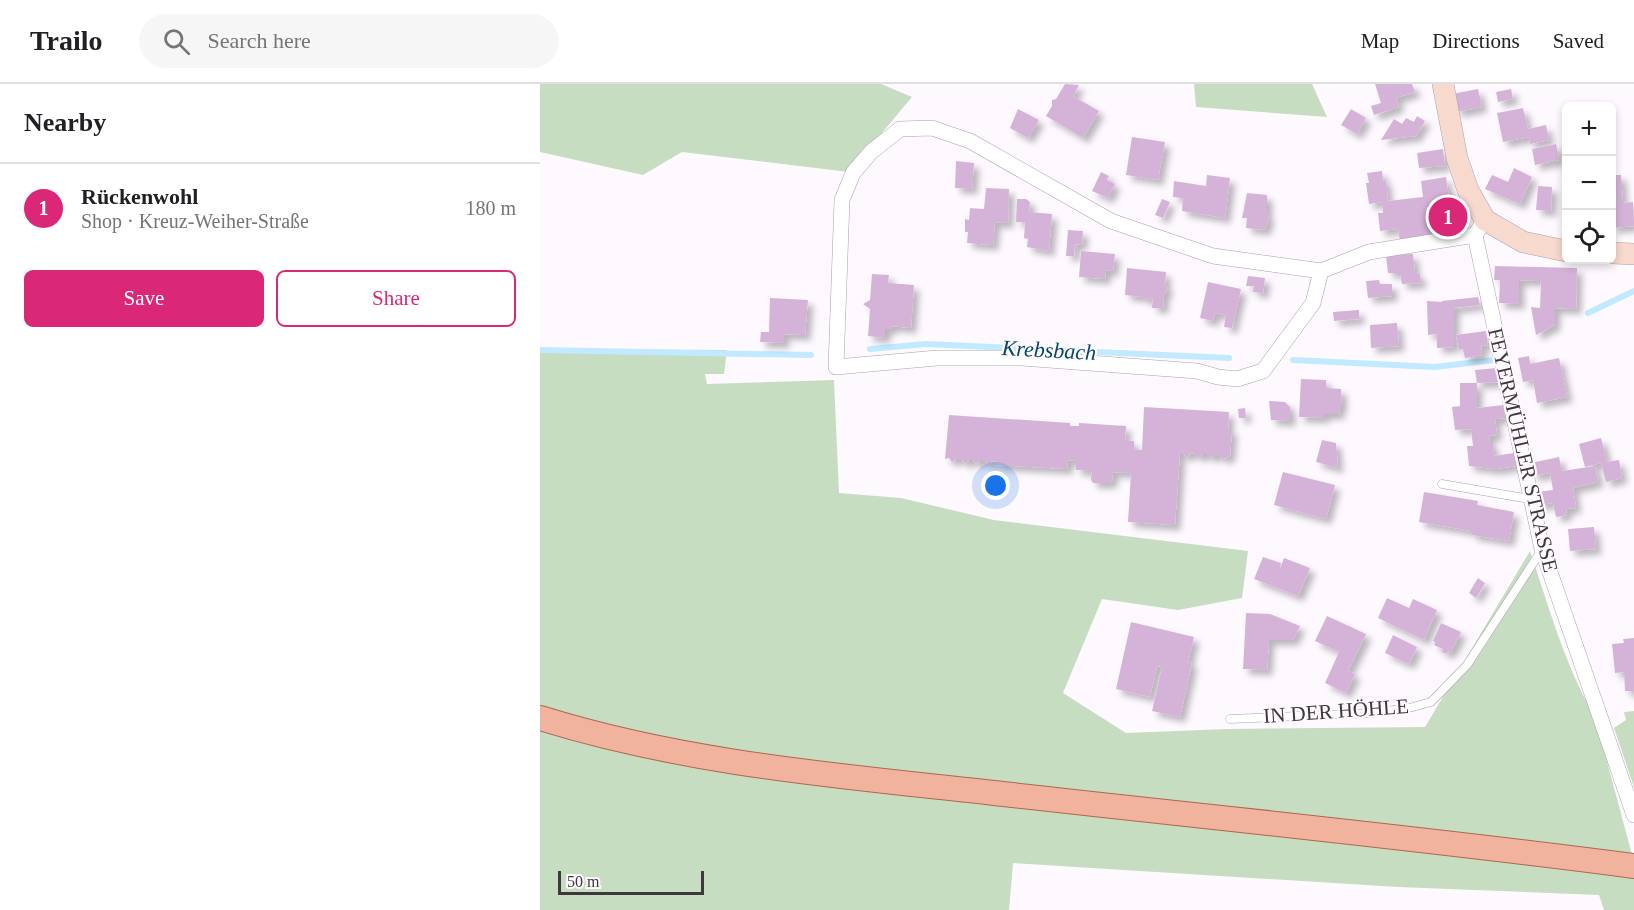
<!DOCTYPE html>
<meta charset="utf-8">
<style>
:root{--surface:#fff;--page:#f6f6f6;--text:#202124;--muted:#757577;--line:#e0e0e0;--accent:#db2777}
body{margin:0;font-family:"Times New Roman",serif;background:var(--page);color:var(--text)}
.controls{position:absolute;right:18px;top:18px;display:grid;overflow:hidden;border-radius:9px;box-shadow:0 3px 9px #0003}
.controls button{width:54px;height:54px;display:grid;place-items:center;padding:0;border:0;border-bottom:2px solid var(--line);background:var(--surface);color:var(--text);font:30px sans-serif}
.scale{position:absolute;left:18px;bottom:15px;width:146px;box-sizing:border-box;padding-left:6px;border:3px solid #3c383c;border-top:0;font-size:16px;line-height:21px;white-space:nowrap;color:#3c383c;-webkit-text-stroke:4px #fef9ff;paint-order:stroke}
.you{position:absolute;left:456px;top:402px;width:21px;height:21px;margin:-15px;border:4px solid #fff;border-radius:50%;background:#1a73e8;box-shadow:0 0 0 9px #1a73e833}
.badge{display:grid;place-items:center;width:39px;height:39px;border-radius:50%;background:var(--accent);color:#fff;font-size:20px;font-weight:700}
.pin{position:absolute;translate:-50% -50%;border:3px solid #fff;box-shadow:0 2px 6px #0006}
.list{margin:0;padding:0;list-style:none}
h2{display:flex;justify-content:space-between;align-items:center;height:78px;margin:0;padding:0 24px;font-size:26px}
h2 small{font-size:20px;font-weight:400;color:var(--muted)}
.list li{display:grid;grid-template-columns:39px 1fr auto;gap:18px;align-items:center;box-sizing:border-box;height:90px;padding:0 24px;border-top:2px solid var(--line)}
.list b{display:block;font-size:22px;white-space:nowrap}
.list p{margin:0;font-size:20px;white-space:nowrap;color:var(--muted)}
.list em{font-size:20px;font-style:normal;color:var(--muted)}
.actions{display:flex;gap:12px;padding:18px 24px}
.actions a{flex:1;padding:14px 0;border:2px solid var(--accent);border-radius:9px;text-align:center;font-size:21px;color:var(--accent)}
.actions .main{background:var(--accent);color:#fff}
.icon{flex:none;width:33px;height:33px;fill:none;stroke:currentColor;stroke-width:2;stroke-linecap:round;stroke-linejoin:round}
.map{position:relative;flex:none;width:1094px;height:826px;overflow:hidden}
header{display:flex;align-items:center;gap:36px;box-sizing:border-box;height:84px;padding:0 30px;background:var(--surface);border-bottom:2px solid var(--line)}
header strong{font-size:28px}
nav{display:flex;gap:33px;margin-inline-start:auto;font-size:21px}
.search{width:420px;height:54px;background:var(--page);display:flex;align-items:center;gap:15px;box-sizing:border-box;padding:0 21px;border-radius:33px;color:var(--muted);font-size:22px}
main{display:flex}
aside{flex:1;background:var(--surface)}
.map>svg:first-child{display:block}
.green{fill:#c7ddc1}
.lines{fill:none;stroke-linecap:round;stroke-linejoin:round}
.stream{stroke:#c1e9ff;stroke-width:6}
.building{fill:#d5b3d8;filter:url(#shadow)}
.service-casing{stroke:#a9a0a9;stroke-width:9}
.minor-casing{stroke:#a9a0a9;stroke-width:16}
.secondary-casing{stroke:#a9a0a9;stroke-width:22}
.primary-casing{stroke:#ab6750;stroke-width:26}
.service{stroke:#fff;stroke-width:8}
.minor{stroke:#fff;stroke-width:15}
.secondary{stroke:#f8d9ce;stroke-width:21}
.primary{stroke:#f1b39d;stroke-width:24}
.labels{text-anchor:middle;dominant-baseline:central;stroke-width:4.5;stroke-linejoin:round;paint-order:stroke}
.street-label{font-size:21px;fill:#3c383c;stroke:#fef9ff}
.water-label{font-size:22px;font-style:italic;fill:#024962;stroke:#fef9ff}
</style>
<header>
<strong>Trailo</strong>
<div class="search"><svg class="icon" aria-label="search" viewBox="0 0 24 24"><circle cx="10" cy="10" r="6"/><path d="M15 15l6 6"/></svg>Search here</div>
<nav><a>Map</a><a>Directions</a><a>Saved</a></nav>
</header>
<main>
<aside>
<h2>Nearby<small></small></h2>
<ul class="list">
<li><span class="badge">1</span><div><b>Rückenwohl</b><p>Shop · Kreuz-Weiher-Straße</p></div><em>180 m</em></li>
</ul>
<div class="actions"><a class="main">Save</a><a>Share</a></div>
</aside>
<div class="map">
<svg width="1094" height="826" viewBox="0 0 1094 826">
<defs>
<filter id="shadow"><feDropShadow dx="5.5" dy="5.5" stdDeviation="3" flood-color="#0004"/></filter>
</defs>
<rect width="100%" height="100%" fill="#fef9ff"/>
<g class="green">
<path d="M0 0H341L372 13 309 88 142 68 103 91 0 68Z"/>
<path d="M654 0H772L787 33 656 23Z"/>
<path d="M0 265 187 266 184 290H165L167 300 294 296 299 409 361 414 454 436 708 467 702 514 638 526 562 515 523 609 586 649 687 645 885 643 990 467C1009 523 1025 582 1055 633L1094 778V826H1064L1059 811 858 803 473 779 469 826H0Z"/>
<path d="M1094 627V703L1074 644 1086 636 1084 628Z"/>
</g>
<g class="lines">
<g class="stream">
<path d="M1048 229 1094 207"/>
<path d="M330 265 386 260 689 274"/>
<path d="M0 266 271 271"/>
<path d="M753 276 895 283 953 276"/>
</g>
</g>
<g class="building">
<path d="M525 0 539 1 533 12 559 27 543 54 506 32 512 22V16L516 15Z"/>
<path d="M835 0H872L875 8 856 14 859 23 834 31 831 22 841 19Z"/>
<path d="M938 5 942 23 917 28 912 10Z"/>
<path d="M971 5 973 15 958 18 956 8Z"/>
<path d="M983 24 988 45 1006 41 1009 56 990 60 989 53 963 58 957 29Z"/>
<path d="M478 25 499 36 488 54 470 44Z"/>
<path d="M811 25 826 34 817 50 801 41Z"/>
<path d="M877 32 885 37 876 52 841 56 854 35 862 40 866 34 874 38Z"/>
<path d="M592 53 625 58 618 96 586 91Z"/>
<path d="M1016 60 1019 76 995 81 992 65Z"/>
<path d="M903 65 905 82 879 84 877 69Z"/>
<path d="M416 77 434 79 432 105 415 104Z"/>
<path d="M974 84 992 93 980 120 945 105 952 91 968 98Z"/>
<path d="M842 87 843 97 846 96 848 117 883 113 881 97 906 93 914 150 860 157 858 145 840 147 838 129H843L842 118 829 120 826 99H829L827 89Z"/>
<path d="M561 88 569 92 567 96 575 100 568 114 552 107Z"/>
<path d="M667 91 690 94 685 134 642 127 643 114 633 113 634 97 666 102Z"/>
<path d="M1072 91H1081L1083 119 1093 118 1094 142 1072 144Z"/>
<path d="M998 102 1012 103 1011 127 996 126Z"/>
<path d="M446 104 469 105 468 139 455 138 453 161 427 159 428 148H425V135L429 136 430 124 444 125Z"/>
<path d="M707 109 727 111V131L729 134 725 146 706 144 707 134H702Z"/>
<path d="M1023 109H1026V128H1024Z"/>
<path d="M477 115H486L490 118 489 128 512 130 509 167 487 163 488 155 484 154 485 138H476Z"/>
<path d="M622 115 630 118 623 134 615 131Z"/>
<path d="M528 146 543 147 542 161 535 160 534 172H526Z"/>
<path d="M541 167 575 170 573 187 566 186 565 195 539 193Z"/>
<path d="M873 170 875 190H880L881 199 862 200 860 189H848L846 171Z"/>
<path d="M955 182 1037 184 1036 225 1015 224V241L996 251 991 223 1000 224 1001 197 979 196V220L959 219 960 196H954Z"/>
<path d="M587 184 626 188 625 201 628 204 624 211 623 224H612L613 214 606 216 603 213 585 211Z"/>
<path d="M332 190 349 191 348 199 374 201 371 244 352 242 351 245H345V254L328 252 330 225 323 220 330 216Z"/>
<path d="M708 192 725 194 723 209 713 208 714 202H706Z"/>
<path d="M839 196 840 200H852V212L828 214 826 197Z"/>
<path d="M668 198 701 205 692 244 684 243 686 231 675 229 673 237 660 234Z"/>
<path d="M938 213 940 221 914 224V263L897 264V250L888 251 887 217 902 218V217Z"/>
<path d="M230 214 268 216 265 251 244 250V259L220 258 221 248H229Z"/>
<path d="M819 226V235L794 237 793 228Z"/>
<path d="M857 239 859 262 831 264 830 241Z"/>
<path d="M946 247 948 261 941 262 942 271 925 274 923 265 919 266 916 251Z"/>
<path d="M989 272 990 280 1019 274 1027 313 997 319 993 296 983 298 978 274Z"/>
<path d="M957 284 959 298 937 299V324L964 321 965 334 955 335 957 351 949 352 950 360H953L954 372 974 369 976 382 955 385 929 382 927 362H933L931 345 915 346 912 323 920 322V299H937L935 286Z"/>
<path d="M761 295 786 296V304L801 305 802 320 800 322 799 330H784V334L759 333Z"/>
<path d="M729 317 745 318 750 323V337L731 336Z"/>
<path d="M604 323 689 328 688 346H692L690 372 683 375 679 371H675L671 374 667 370H663L659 374 656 370 651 369 646 373 643 369 640 368 635 441 588 438 591 389 573 388 572 397 570 399H553L551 396 552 387 536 386V377L528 376 527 385 455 381 456 378 453 377 449 381 445 377H440L436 380 433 376H429L425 380 421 375H416L412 378 409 374 405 375 409 331 530 339V342H539V339L586 342 585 357H594V366H602Z"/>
<path d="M705 324 706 334H699L698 325Z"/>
<path d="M1061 354 1067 378 1079 376 1082 394 1066 398 1061 379 1045 383 1039 360Z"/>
<path d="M782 356 796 359 798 384 776 378Z"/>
<path d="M1019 373 1022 387 1055 382 1058 398 1033 404 1036 424 1026 425 1027 431 1016 433 1013 419 998 421 997 408 1013 406 1010 389 993 392 991 379Z"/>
<path d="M743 388 795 401 786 435 734 421Z"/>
<path d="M884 408 938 417 937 421 974 428 969 457 932 451V447L879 438Z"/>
<path d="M1054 443 1056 465 1030 467 1028 445Z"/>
<path d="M723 473 741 479 739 487 744 474 770 484 758 512 714 495Z"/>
<path d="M938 494 945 499 936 514 929 509Z"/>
<path d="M847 514 869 524 873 515 897 526 884 556 838 534Z"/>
<path d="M706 529 730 530 760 542 753 556H729L727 586 703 585Z"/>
<path d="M787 532 826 550 808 587 815 590 806 609 785 599 799 568 775 557Z"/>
<path d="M591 538 654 553 648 578 652 579 640 633 612 627 622 583 617 582 610 613 576 605Z"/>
<path d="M901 539 921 548 911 568 908 567 907 570 902 568 903 565 894 561 895 558 893 557Z"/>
<path d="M853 551 877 563 869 580 845 569Z"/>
<path d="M1094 554V607H1085L1084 588 1075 589 1072 560 1084 559 1083 555Z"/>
</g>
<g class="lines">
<g class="service-casing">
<g id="service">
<path d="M902 400 990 415"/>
<path d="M690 635 833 629 869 624 891 618 927 581 1001 467"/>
</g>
</g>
<g class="minor-casing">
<g id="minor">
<path d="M940 143 935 151 1002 465 1094 731"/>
<path d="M781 187 773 219 723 287 697 295 678 293 657 287 482 274H397L296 283 302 116 313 89 331 68 360 45 392 44 430 57 571 137 673 172 781 187 829 168 935 151"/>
</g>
</g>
<g class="secondary-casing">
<g id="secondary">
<path d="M903 0 917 74 928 106 945 136 983 158 1026 167"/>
<path d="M1072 169 1094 170"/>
</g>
</g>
<g class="primary-casing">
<path id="primary" d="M0 634C147 680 302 692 454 709 667 733 881 754 1094 782"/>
</g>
<use href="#service" class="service"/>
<use href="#minor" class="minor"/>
<use href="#secondary" class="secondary"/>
<use href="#primary" class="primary"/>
</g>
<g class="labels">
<g class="street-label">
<text transform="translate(983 366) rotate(77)">FEYERMÜHLER STRASSE</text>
<text transform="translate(796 627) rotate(-4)">IN DER HÖHLE</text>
</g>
<g class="water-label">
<text transform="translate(509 266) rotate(3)">Krebsbach</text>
</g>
</g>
</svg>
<div class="controls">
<button>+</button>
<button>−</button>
<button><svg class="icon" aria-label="locate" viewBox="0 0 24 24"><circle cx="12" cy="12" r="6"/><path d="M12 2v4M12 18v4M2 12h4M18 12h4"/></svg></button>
</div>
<div class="scale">50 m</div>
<div class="you"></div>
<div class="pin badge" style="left:908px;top:133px">1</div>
</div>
</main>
